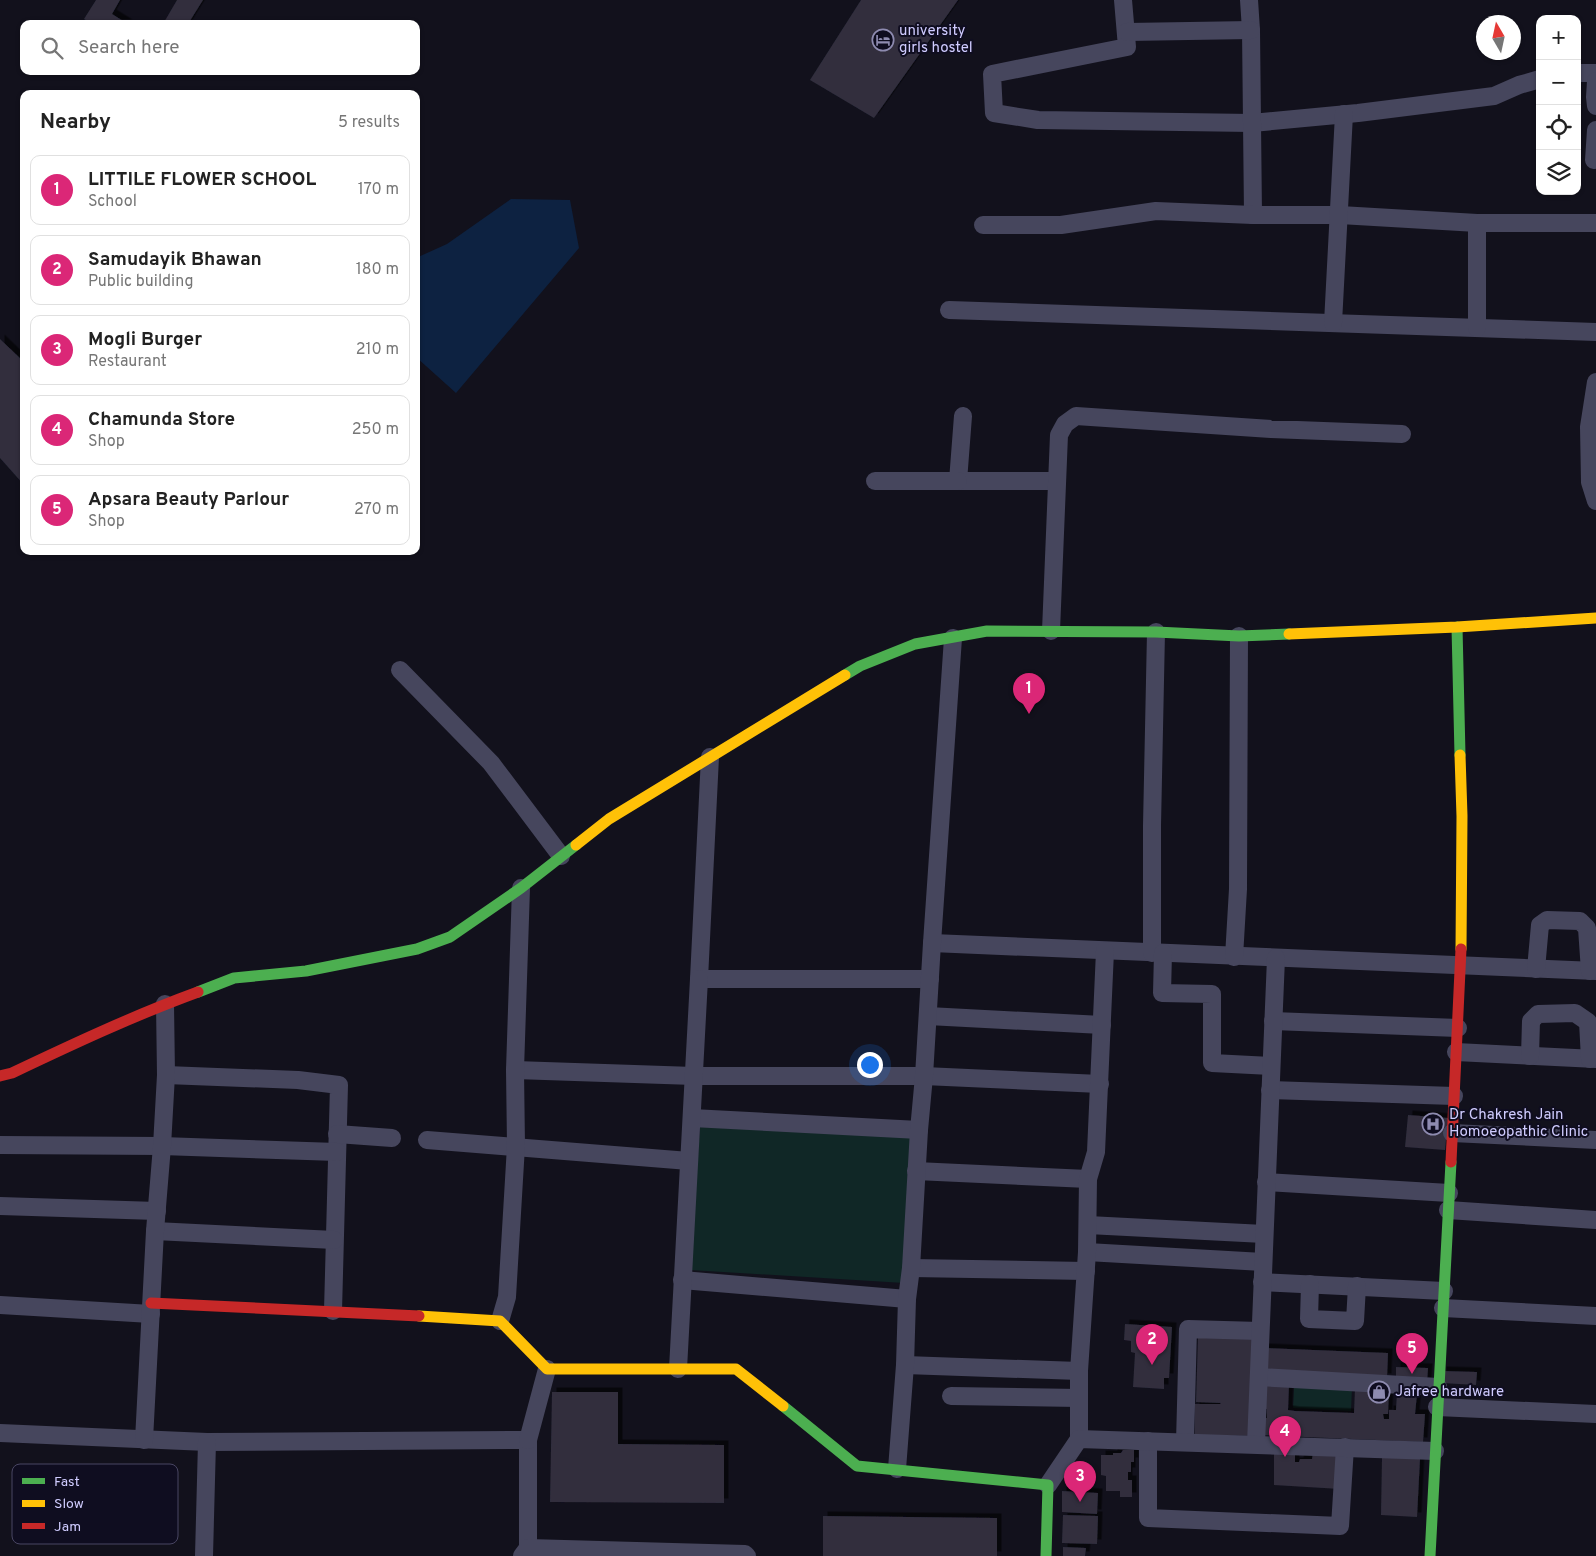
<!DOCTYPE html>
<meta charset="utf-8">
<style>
:root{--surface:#fff;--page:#f2f2f2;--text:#222;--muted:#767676;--line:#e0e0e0;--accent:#db2777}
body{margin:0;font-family:Overpass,sans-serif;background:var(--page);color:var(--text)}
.controls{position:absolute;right:15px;top:15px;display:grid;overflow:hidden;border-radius:10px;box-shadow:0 1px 4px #0004}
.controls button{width:45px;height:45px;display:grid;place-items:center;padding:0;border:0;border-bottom:1px solid var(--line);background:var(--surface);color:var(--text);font:25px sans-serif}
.compass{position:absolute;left:1476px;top:15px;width:45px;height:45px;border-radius:50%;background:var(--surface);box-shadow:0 1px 4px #0004;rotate:351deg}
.you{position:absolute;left:869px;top:1064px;width:18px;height:18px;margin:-12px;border:4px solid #fff;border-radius:50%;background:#1a73e8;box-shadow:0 0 0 8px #1a73e833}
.badge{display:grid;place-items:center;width:32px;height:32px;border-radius:50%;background:var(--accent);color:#fff;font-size:16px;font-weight:700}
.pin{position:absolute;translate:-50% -41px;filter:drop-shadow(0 1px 2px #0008)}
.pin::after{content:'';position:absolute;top:26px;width:18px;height:15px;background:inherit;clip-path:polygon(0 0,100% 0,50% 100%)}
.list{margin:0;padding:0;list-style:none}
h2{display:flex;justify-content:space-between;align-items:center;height:65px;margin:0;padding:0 20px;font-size:21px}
h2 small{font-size:16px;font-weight:400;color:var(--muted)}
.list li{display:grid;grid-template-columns:32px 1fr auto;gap:15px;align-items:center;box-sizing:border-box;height:70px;margin:0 10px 10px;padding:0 10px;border:1px solid var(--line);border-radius:10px}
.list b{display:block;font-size:19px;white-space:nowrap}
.list p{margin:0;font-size:16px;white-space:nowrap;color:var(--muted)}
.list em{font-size:16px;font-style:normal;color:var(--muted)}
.icon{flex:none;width:28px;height:28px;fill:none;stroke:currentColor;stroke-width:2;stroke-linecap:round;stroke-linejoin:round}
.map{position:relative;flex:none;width:1596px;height:1556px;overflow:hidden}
.search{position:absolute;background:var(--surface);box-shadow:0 1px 4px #0004;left:20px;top:20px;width:400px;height:55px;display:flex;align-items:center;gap:12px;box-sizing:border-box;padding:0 18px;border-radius:10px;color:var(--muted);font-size:19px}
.panel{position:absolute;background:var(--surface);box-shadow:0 1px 4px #0004;left:20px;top:90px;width:400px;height:465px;border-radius:10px}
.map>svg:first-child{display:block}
.green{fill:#102726}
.water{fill:#0d2241}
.building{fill:#302e3e;filter:url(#shadow)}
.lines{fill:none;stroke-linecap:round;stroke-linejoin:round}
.street{stroke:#46465d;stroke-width:18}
.fast{stroke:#4caf50;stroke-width:11}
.slow{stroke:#ffc107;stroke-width:11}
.jam{stroke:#c62828;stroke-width:11}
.labels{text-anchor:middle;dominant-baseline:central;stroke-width:4;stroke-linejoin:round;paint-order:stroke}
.poi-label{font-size:15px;fill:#d0ccff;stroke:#0f0d20;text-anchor:start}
.key{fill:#0f0d20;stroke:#494663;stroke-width:1}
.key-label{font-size:14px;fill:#d0ccff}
</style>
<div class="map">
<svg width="1596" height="1556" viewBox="0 0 1596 1556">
<defs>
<filter id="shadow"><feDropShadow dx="4.5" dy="-4.5" stdDeviation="0" flood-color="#0009"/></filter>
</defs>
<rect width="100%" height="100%" fill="#12111c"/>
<g class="green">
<path d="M700 1127 914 1136 904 1283 690 1270Z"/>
<path d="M1294 1386 1352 1388 1351 1411 1293 1408Z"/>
</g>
<path class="water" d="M511 199 570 200 579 248 456 393 416 357V258L447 244Z"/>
<g class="building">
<path d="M96 0H120L112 14 128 24H92L84 19Z"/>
<path d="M177 0H203L188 24H163Z"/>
<path d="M861 0H958L874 118 810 80Z"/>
<path d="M0 339 24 362V485L0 458Z"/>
<path d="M1408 1115 1448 1118 1445 1150 1405 1147Z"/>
<path d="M1125 1324 1172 1327 1169 1378H1164V1389L1133 1387 1135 1353 1131 1352V1341L1124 1340Z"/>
<path d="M1198 1337 1256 1338 1252 1436 1195 1435V1404H1220L1221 1403 1196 1402Z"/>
<path d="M1264 1348 1388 1353 1387 1378 1263 1373Z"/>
<path d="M1396 1367 1428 1368 1427 1382 1396 1380Z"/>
<path d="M1442 1371 1477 1372 1476 1385 1442 1383Z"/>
<path d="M1261 1383 1289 1384 1288 1410 1295 1411 1354 1413 1355 1388 1389 1389 1388 1414H1383L1384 1419H1389V1410H1396L1397 1392 1417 1394 1415 1414H1425L1423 1442 1261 1435 1262 1418H1267V1409H1260Z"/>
<path d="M552 1392H618V1444L724 1445V1503L550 1502Z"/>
<path d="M1123 1450H1134V1462H1131V1472H1128V1480H1132V1497H1120V1491H1106V1476L1101 1475V1455H1113V1453H1121Z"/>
<path d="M1313 1453 1342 1455 1340 1489 1274 1485V1454H1295V1462H1299L1300 1459H1312Z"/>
<path d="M1382 1457 1420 1458 1417 1517 1381 1515Z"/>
<path d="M1062 1491 1098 1493 1097 1514 1062 1512Z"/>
<path d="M1063 1515 1098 1516 1097 1544 1062 1543Z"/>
<path d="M823 1516 997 1518V1556H823Z"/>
<path d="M1063 1547 1086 1548 1085 1556H1063Z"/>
</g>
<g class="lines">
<g class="street">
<path d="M1123 0 1127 47 992 74 994 113 1038 120 1252 123 1358 113 1494 96 1519 85 1540 79"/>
<path d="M1249 0 1251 30 1253 215"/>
<path d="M1127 32 1251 30"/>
<path d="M1577 73H1596"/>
<path d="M1596 81 1595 97 1596 106"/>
<path d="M1594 160 1596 130"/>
<path d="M983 225H1061L1156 211 1253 215H1340L1477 223"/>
<path d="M949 310 1596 332"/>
<path d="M1333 323 1344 114"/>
<path d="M1477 328V223H1596"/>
<path d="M1596 382 1589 427 1590 482 1596 501"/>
<path d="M963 416 958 481H1056"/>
<path d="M875 481H958"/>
<path d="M1051 631 1059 435 1065 424 1076 416 1271 429 1402 434"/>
<path d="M400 670 491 763 561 856"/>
<path d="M710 757 699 979H930"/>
<path d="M932 943 1596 971"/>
<path d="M1152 953V826L1156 632"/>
<path d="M1163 953 1162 993 1212 994V1063L1271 1066"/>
<path d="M1234 957 1238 889 1239 636"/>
<path d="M1536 969 1540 925 1547 920 1580 921 1587 928 1590 971"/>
<path d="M928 1016 1102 1025"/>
<path d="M1273 1021 1458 1028"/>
<path d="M1456 1052 1596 1059"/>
<path d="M1530 1056 1531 1021 1538 1014 1575 1013 1588 1022 1590 1059"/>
<path d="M515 1070 694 1076H924L1100 1084"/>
<path d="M166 1075 298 1080 339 1085 333 1311"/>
<path d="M1270 1090 1454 1096"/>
<path d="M692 1118 919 1130"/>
<path d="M1452 1133 1596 1140"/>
<path d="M337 1134 392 1138"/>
<path d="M427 1140 689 1161"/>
<path d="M0 1145 162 1146 337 1152"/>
<path d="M916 1171 1088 1179"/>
<path d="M1266 1182 1449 1193"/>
<path d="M0 1206 157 1211"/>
<path d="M1448 1210 1596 1220"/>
<path d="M1088 1225 1264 1234"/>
<path d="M155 1231 334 1240"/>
<path d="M1087 1252 1263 1262"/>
<path d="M911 1268 1086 1271"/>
<path d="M682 1280 907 1299"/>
<path d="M1262 1282 1444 1291"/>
<path d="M1310 1284 1309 1319 1355 1321 1357 1286"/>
<path d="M0 1305 151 1314"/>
<path d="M1443 1308 1596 1316"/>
<path d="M500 1321 507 1297 516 1146 515 1070 521 888"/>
<path d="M905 1365 1079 1371"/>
<path d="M678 1369 699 979"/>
<path d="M1259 1377 1438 1387"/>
<path d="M951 1396 1079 1398"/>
<path d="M1437 1407 1596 1414"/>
<path d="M0 1433 207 1442 528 1440V1548"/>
<path d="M1079 1439V1371L1087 1252 1088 1179 1096 1152 1105 951"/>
<path d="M144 1440 155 1231 162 1146 166 1075 165 1004"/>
<path d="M528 1440 547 1369"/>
<path d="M1148 1441V1518L1340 1526 1345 1447"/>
<path d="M1185 1442 1188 1329 1260 1331"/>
<path d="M1256 1444 1276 958"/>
<path d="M897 1469 905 1365 907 1299 911 1268 919 1130 924 1076 932 943 953 638"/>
<path d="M1048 1485 1079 1439 1435 1451"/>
<path d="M204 1556 207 1442"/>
<path d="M522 1556 528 1548 745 1554 747 1556"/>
</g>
<g class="fast">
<path d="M1457 627 1460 755"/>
<path d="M845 675 860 666 915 644 987 631 1156 632 1239 636 1289 634"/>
<path d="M198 992 234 978 306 971 417 949 450 937 521 888 576 845"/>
<path d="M783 1406 857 1466 1048 1485 1046 1556"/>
<path d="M1430 1556 1451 1162"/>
</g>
<g class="slow">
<path d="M1289 634 1457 627 1596 618"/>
<path d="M1460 755 1462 816 1461 949"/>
<path d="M576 845 609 819 845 675"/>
<path d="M419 1316 500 1321 547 1369H736L783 1406"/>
</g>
<g class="jam">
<path d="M0 1076 12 1073C73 1044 135 1015 198 992"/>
<path d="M1451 1162 1461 949"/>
<path d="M151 1303 419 1316"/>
</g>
</g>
<defs>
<g id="hotel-ring" transform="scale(1.125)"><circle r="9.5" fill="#0f0d20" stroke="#8e8bb0" stroke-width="1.5"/><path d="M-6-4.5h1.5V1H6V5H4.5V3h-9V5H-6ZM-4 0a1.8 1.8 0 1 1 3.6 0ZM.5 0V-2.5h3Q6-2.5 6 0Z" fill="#8e8bb0"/></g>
<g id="hospital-ring" transform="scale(1.125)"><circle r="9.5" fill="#0f0d20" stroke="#8e8bb0" stroke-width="1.5"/><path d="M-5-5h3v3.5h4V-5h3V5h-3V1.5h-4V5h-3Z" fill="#8e8bb0"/></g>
<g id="shop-ring" transform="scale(1.125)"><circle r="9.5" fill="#0f0d20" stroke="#8e8bb0" stroke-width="1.5"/><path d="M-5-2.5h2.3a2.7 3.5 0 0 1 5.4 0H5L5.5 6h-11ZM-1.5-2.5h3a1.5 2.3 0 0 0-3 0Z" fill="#8e8bb0"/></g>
</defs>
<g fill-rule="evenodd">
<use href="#hotel-ring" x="883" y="40"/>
<use href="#hospital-ring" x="1433" y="1124"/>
<use href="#shop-ring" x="1379" y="1392"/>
</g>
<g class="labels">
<g class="poi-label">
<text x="899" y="31">university<tspan x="899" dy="17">girls hostel</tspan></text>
<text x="1449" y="1115">Dr Chakresh Jain<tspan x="1449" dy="17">Homoeopathic Clinic</tspan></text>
<text x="1395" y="1392">Jafree hardware</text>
</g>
</g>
<rect x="12" y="1464" width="166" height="80" rx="8" class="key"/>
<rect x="22" y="1478" width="23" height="6" fill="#4caf50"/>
<rect x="22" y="1500" width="23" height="7" fill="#ffc107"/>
<rect x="22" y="1523" width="23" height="6" fill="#c62828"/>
<g class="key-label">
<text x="54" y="1486">Fast</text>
<text x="54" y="1508">Slow</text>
<text x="54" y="1531">Jam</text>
</g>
</svg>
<div class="controls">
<button>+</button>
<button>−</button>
<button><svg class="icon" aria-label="locate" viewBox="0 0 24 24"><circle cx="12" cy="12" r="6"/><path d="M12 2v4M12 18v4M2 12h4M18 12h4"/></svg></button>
<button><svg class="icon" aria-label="layers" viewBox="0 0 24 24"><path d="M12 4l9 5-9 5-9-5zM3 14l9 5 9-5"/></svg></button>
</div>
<svg class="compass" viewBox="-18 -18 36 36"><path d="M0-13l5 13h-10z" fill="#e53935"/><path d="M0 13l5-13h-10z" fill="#767676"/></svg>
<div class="you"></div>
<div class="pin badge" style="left:1029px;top:714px">1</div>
<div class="pin badge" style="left:1152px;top:1365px">2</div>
<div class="pin badge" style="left:1080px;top:1502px">3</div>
<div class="pin badge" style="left:1285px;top:1457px">4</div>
<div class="pin badge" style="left:1412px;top:1374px">5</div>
<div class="search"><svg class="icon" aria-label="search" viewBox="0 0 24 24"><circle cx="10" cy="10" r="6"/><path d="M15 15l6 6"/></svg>Search here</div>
<section class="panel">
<h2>Nearby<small>5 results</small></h2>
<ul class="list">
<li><span class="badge">1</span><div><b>LITTILE FLOWER SCHOOL</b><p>School</p></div><em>170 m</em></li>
<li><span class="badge">2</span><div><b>Samudayik Bhawan</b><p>Public building</p></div><em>180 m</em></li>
<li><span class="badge">3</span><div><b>Mogli Burger</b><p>Restaurant</p></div><em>210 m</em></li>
<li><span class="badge">4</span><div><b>Chamunda Store</b><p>Shop</p></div><em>250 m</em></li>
<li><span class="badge">5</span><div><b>Apsara Beauty Parlour</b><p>Shop</p></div><em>270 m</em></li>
</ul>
</section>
</div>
